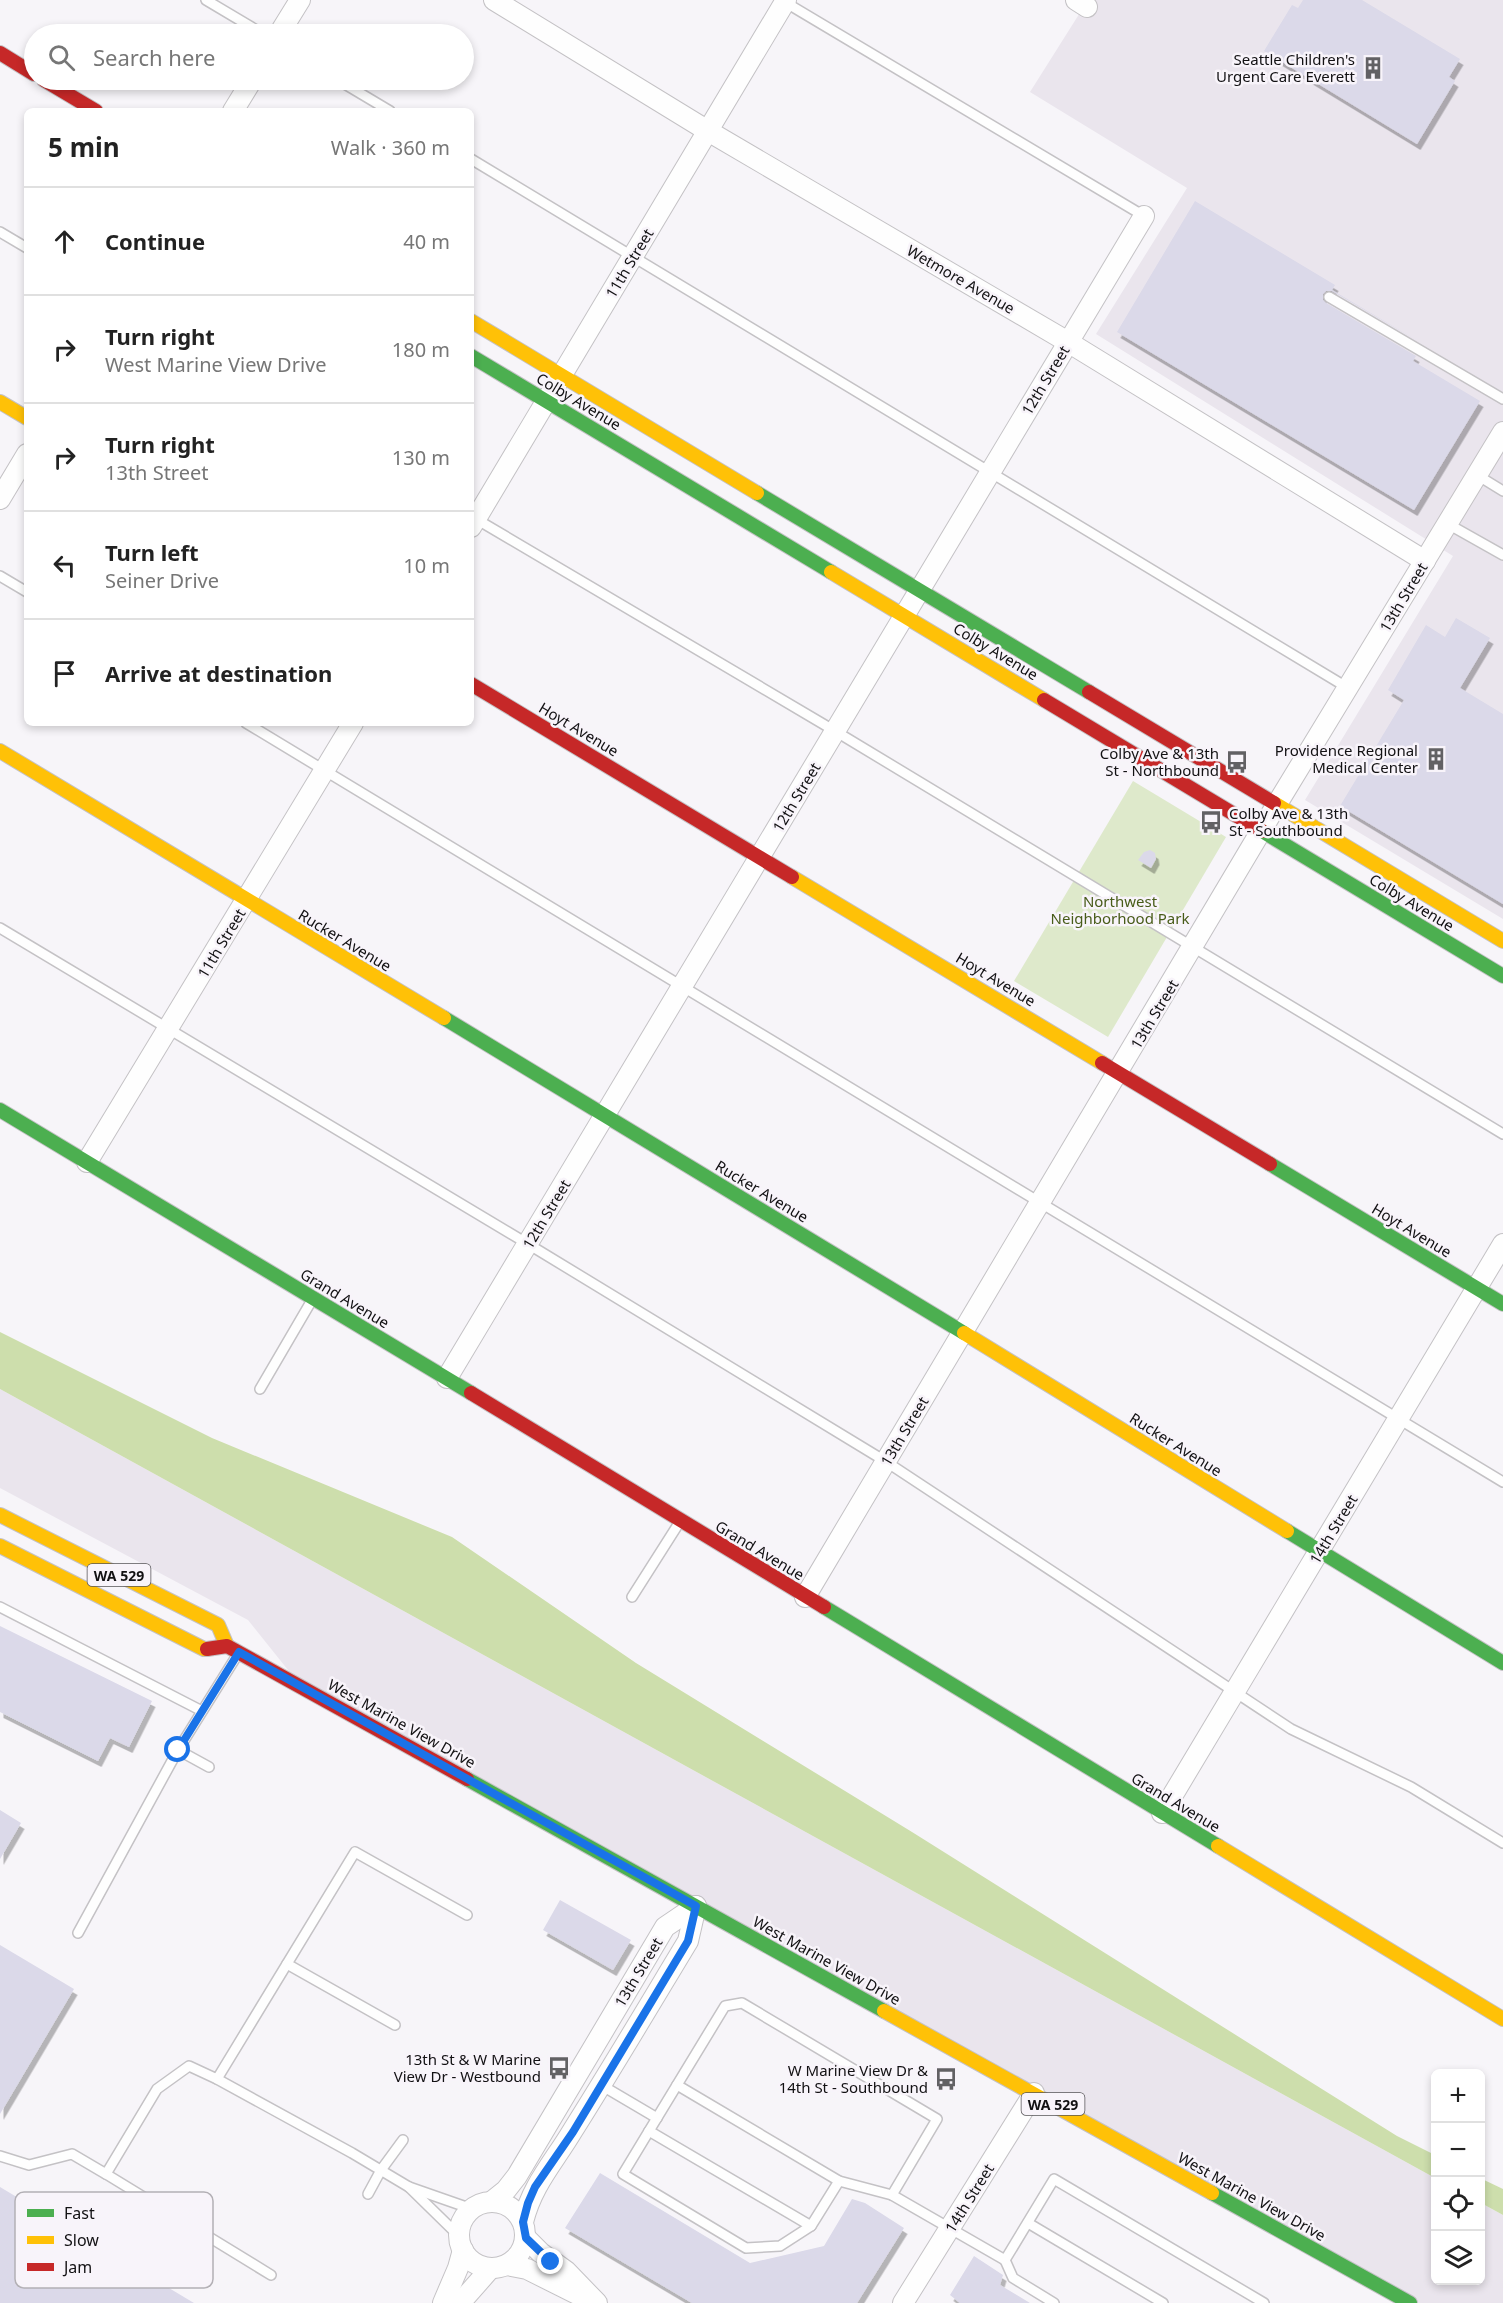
<!DOCTYPE html>
<meta charset="utf-8">
<style>
:root{--surface:#fff;--page:#f2f2f2;--text:#222;--muted:#767676;--line:#e0e0e0}
body{margin:0;font-family:"Noto Sans",sans-serif;background:var(--page);color:var(--text)}
.controls{position:absolute;right:18px;bottom:18px;display:grid;overflow:hidden;border-radius:9px;box-shadow:0 3px 9px #0003}
.controls button{width:54px;height:54px;display:grid;place-items:center;padding:0;border:0;border-bottom:2px solid var(--line);background:var(--surface);color:var(--text);font:30px sans-serif}
.stop{position:absolute;width:18px;height:18px;margin:-14px;border:4px solid #1a73e8;border-radius:50%;background:#fff}
.stop.end{background:#1a73e8;border-color:#fff;box-shadow:0 2px 6px #0008}
.list{margin:0;padding:0;list-style:none}
h2{display:flex;justify-content:space-between;align-items:center;height:78px;margin:0;padding:0 24px;font-size:26px}
h2 small{font-size:20px;font-weight:400;color:var(--muted)}
.list li{display:grid;grid-template-columns:39px 1fr auto;gap:18px;align-items:center;box-sizing:border-box;height:108px;padding:0 24px;border-top:2px solid var(--line)}
.list b{display:block;font-size:22px;white-space:nowrap}
.list p{margin:0;font-size:20px;white-space:nowrap;color:var(--muted)}
.list em{font-size:20px;font-style:normal;color:var(--muted)}
.icon{flex:none;width:33px;height:33px;fill:none;stroke:currentColor;stroke-width:2;stroke-linecap:round;stroke-linejoin:round}
.map{position:relative;flex:none;width:1503px;height:2303px;overflow:hidden}
.search{position:absolute;background:var(--surface);box-shadow:0 3px 9px #0003;left:24px;top:24px;width:450px;height:66px;display:flex;align-items:center;gap:15px;box-sizing:border-box;padding:0 21px;border-radius:33px;color:var(--muted);font-size:22px}
.panel{position:absolute;background:var(--surface);box-shadow:0 3px 9px #0003;left:24px;top:108px;width:450px;height:618px;border-radius:9px}
.map>svg:first-child{display:block}
.built{fill:#eae5ed}
.green{fill:#dee9cb}
.forest{fill:#cddeac}
.building{fill:#dbd9e9;filter:url(#shadow)}
.lines{fill:none;stroke-linecap:round;stroke-linejoin:round}
.lane-casing{stroke:#c4c2c5;stroke-width:12}
.street-casing{stroke:#c4c2c5;stroke-width:22}
.fast-casing{stroke:#c4c2c5;stroke-width:16}
.slow-casing{stroke:#c4c2c5;stroke-width:16}
.jam-casing{stroke:#c4c2c5;stroke-width:16}
.lane{stroke:#fefefe;stroke-width:9}
.street{stroke:#fefefe;stroke-width:20}
.fast{stroke:#4caf50;stroke-width:14}
.slow{stroke:#ffc107;stroke-width:14}
.jam{stroke:#c62828;stroke-width:14}
.route{stroke:#1a73e8;stroke-width:8}
.labels{text-anchor:middle;dominant-baseline:central;stroke-width:5;stroke-linejoin:round;paint-order:stroke}
.shield{fill:#f8f4fa;stroke:#575558;stroke-width:1.5}
.shield-label{font-size:14px;font-weight:bold;fill:#121113}
.poi-label{font-size:15px;fill:#121113;stroke:#f8f4fa;text-anchor:end}
.street-label{font-size:15px;fill:#121113;stroke:#f8f4fa}
.park-label{font-size:15px;fill:#485c19;stroke:#f8f4fa}
.key{fill:#f8f4fa;stroke:#b3b0b5;stroke-width:1.5}
.key-label{font-size:16px;fill:#121113}
</style>
<div class="map">
<svg width="1503" height="2303" viewBox="0 0 1503 2303">
<defs>
<filter id="shadow"><feDropShadow dx="3.5" dy="6" stdDeviation="0" flood-color="#0004"/></filter>
</defs>
<rect width="100%" height="100%" fill="#f7f5f9"/>
<g class="built">
<path d="M1088 0H1503V919L1305 800 1453 556 1096 334 1187 188 1030 92Z"/>
<path d="M0 1389 1435 2178 1436 2280H1480L1481 2203 1503 2215V2303H1410L300 1685 248 1620 0 1488Z"/>
</g>
<path class="green" d="M1133 781 1226 837 1108 1037 1014 981Z"/>
<g class="forest">
<path d="M0 1332 212 1438 452 1537 636 1663 912 1832 1397 2136 1435 2155V2178L0 1389Z"/>
<path d="M1480 2178 1503 2189V2215L1481 2203Z"/>
</g>
<g class="building">
<path d="M1303 0H1362L1460 59 1449 77 1455 81 1417 144 1264 51 1292 5 1298 8Z"/>
<path d="M1195 201 1335 285 1332 290 1423 344 1332 291H1326L1323 294V300L1326 303 1416 356 1413 361 1480 401 1414 510 1117 332Z"/>
<path d="M1456 618 1490 638 1460 688 1503 714V904L1340 806 1404 700 1388 690 1426 625 1445 637Z"/>
<path d="M1150 850 1155 853 1156 859 1151 868 1138 860 1144 852Z"/>
<path d="M0 1626 152 1701 129 1747 110 1738 98 1761 0 1712Z"/>
<path d="M0 1810 21 1823 0 1859Z"/>
<path d="M560 1900 631 1940 613 1970 543 1930Z"/>
<path d="M0 1945 74 1989 0 2114Z"/>
<path d="M600 2173 750 2263 824 2246 852 2199 865 2203 904 2228 857 2303H692L565 2228Z"/>
<path d="M0 2187 194 2303H0Z"/>
<path d="M974 2256 1003 2275 1000 2285 1030 2303H960L950 2295Z"/>
</g>
<g class="lines">
<g class="lane-casing">
<g id="lane">
<path d="M206 0 263 34"/>
<path d="M783 1 1144 216"/>
<path d="M338 80 390 111"/>
<path d="M471 159 1348 688"/>
<path d="M0 232 27 248"/>
<path d="M1329 297 1503 399"/>
<path d="M1477 475 1503 491"/>
<path d="M476 519 835 731 1503 1134"/>
<path d="M1448 524 1503 555"/>
<path d="M0 576 27 592"/>
<path d="M246 723 1503 1482"/>
<path d="M0 928 528 1244 885 1461 1291 1729 1411 1787 1503 1843"/>
<path d="M260 1389 312 1300"/>
<path d="M632 1597 679 1523"/>
<path d="M0 1607 202 1711"/>
<path d="M178 1750 209 1767"/>
<path d="M78 1933 178 1750 236 1657"/>
<path d="M287 1964 395 2025"/>
<path d="M217 2079 352 2153 409 2187 472 2209"/>
<path d="M601 2085 657 2118"/>
<path d="M677 2085 839 2181 892 2195 1005 2260 1054 2179 1264 2303"/>
<path d="M649 2131 623 2174 746 2248 780 2246 811 2226"/>
<path d="M0 2156 29 2165 72 2154 106 2174 157 2089 189 2066 217 2079 355 1852 467 1915"/>
<path d="M106 2174 271 2275"/>
<path d="M839 2181 811 2226 649 2131 725 2006 742 2003 937 2119 892 2195"/>
<path d="M409 2187 459 2236"/>
<path d="M368 2194 381 2170 403 2140"/>
<path d="M1028 2223 1163 2303"/>
<path d="M1005 2260 1013 2278 1054 2303"/>
</g>
</g>
<g class="street-casing">
<g id="street">
<path d="M494 0 708 131 1068 342 1425 561"/>
<path d="M1076 0 1087 7"/>
<path d="M279 34 300 0"/>
<path d="M233 111 252 80"/>
<path d="M0 499 27 454"/>
<path d="M471 527 786 0"/>
<path d="M87 1162 353 723"/>
<path d="M447 1378 1144 216"/>
<path d="M805 1597 1277 804 1503 432"/>
<path d="M1162 1813 1503 1244"/>
<circle cx="492" cy="2235" r="33"/>
<path d="M491 2202 506 2190 517 2176 665 1927 696 1906"/>
<path d="M523 2222C532 2185 554 2162 573 2130 612 2068 650 2004 688 1941L696 1906"/>
<path d="M526 2238 541 2253 566 2271 597 2303"/>
<path d="M507 2265 527 2269 587 2299"/>
<path d="M443 2303 458 2268 463 2250"/>
<path d="M460 2303 490 2269"/>
<path d="M903 2303 1034 2093"/>
</g>
</g>
<g class="fast-casing">
<g id="fast">
<path d="M471 356 831 572"/>
<path d="M757 493 1089 692"/>
<path d="M1262 831 1503 976"/>
<path d="M444 1018 964 1333"/>
<path d="M0 1110 471 1393"/>
<path d="M1270 1164 1503 1304"/>
<path d="M1287 1531 1503 1663"/>
<path d="M824 1607 1218 1846"/>
<path d="M467 1779 884 2011"/>
<path d="M1212 2193 1410 2303"/>
</g>
</g>
<g class="slow-casing">
<g id="slow">
<path d="M471 321 757 493"/>
<path d="M0 402 27 418"/>
<path d="M831 572 1044 700"/>
<path d="M0 751 444 1018"/>
<path d="M1274 803 1503 941"/>
<path d="M792 877 1102 1063"/>
<path d="M964 1333 1287 1531"/>
<path d="M0 1515 218 1625 227 1646"/>
<path d="M0 1546 204 1649H207"/>
<path d="M1218 1846 1503 2019"/>
<path d="M884 2011 1212 2193"/>
</g>
</g>
<g class="jam-casing">
<g id="jam">
<path d="M0 53 34 74"/>
<path d="M44 80 96 111"/>
<path d="M471 684 792 877"/>
<path d="M1089 692 1274 803"/>
<path d="M1044 700 1262 831"/>
<path d="M1102 1063 1270 1164"/>
<path d="M471 1393 824 1607"/>
<path d="M207 1649 227 1646 467 1779"/>
</g>
</g>
<use href="#lane" class="lane"/>
<use href="#street" class="street"/>
<use href="#fast" class="fast"/>
<use href="#slow" class="slow"/>
<use href="#jam" class="jam"/>
</g>
<g class="lines">
<path class="route" d="M178 1750 239 1652 696 1906 688 1941 573 2132 535 2187 528 2203 523 2222 526 2238 551 2262"/>
</g>
<defs>
<g id="building-bare" transform="scale(1.8)"><path d="M-4-6H4V6H1V3H-1V6H-4ZM-2.5-4.3h1.7v1.8h-1.7ZM.8-4.3h1.7v1.8H.8ZM-2.5-1h1.7V.8h-1.7ZM.8-1h1.7V.8H.8Z" fill="#626164" stroke="#f8f4fa" stroke-width="2.5" paint-order="stroke"/></g>
<g id="bus-bare" transform="scale(1.8)"><path d="M-5-6H5V4H4V6H2V4H-2V6H-4V4H-5ZM-3.5-4V0h7V-4ZM-3.5 1.2v1.5H-2V1.2ZM2 1.2v1.5H3.5V1.2Z" fill="#626164" stroke="#f8f4fa" stroke-width="2.5" paint-order="stroke"/></g>
</defs>
<g fill-rule="evenodd">
<use href="#building-bare" x="1373" y="68"/>
<use href="#building-bare" x="1436" y="759"/>
<use href="#bus-bare" x="1237" y="762"/>
<use href="#bus-bare" x="1211" y="822"/>
<use href="#bus-bare" x="559" y="2068"/>
<use href="#bus-bare" x="946" y="2079"/>
</g>
<g class="labels">
<g class="shield">
<rect x="87.5" y="1564" width="63" height="22" rx="4.5"/>
<rect x="1021.5" y="2093" width="63" height="22" rx="4.5"/>
</g>
<g class="shield-label">
<text x="119" y="1575">WA 529</text>
<text x="1053" y="2104">WA 529</text>
</g>
<g class="poi-label">
<text x="1355" y="59">Seattle Children's<tspan x="1355" dy="17">Urgent Care Everett</tspan></text>
<text x="1418" y="750">Providence Regional<tspan x="1418" dy="17">Medical Center</tspan></text>
<text x="1219" y="753">Colby Ave &amp; 13th<tspan x="1219" dy="17">St - Northbound</tspan></text>
<text x="1229" y="813" text-anchor="start">Colby Ave &amp; 13th<tspan x="1229" dy="17">St - Southbound</tspan></text>
<text x="541" y="2059">13th St &amp; W Marine<tspan x="541" dy="17">View Dr - Westbound</tspan></text>
<text x="928" y="2070">W Marine View Dr &amp;<tspan x="928" dy="17">14th St - Southbound</tspan></text>
</g>
<g class="street-label">
<text transform="translate(629 263) rotate(-59)">11th Street</text>
<text transform="translate(961 279) rotate(30)">Wetmore Avenue</text>
<text transform="translate(1045 380) rotate(-59)">12th Street</text>
<text transform="translate(579 401) rotate(31)">Colby Avenue</text>
<text transform="translate(1403 597) rotate(-59)">13th Street</text>
<text transform="translate(996 651) rotate(31)">Colby Avenue</text>
<text transform="translate(579 729) rotate(31)">Hoyt Avenue</text>
<text transform="translate(796 797) rotate(-59)">12th Street</text>
<text transform="translate(1412 902) rotate(31)">Colby Avenue</text>
<text transform="translate(345 940) rotate(31)">Rucker Avenue</text>
<text transform="translate(221 943) rotate(-59)">11th Street</text>
<text transform="translate(996 979) rotate(31)">Hoyt Avenue</text>
<text transform="translate(1154 1014) rotate(-59)">13th Street</text>
<text transform="translate(762 1191) rotate(31)">Rucker Avenue</text>
<text transform="translate(546 1214) rotate(-59)">12th Street</text>
<text transform="translate(1412 1230) rotate(31)">Hoyt Avenue</text>
<text transform="translate(345 1298) rotate(31)">Grand Avenue</text>
<text transform="translate(904 1431) rotate(-59)">13th Street</text>
<text transform="translate(1176 1444) rotate(32)">Rucker Avenue</text>
<text transform="translate(1333 1529) rotate(-59)">14th Street</text>
<text transform="translate(760 1550) rotate(31)">Grand Avenue</text>
<text transform="translate(402 1723) rotate(29)">West Marine View Drive</text>
<text transform="translate(1176 1802) rotate(31)">Grand Avenue</text>
<text transform="translate(827 1960) rotate(29)">West Marine View Drive</text>
<text transform="translate(638 1972) rotate(-59)">13th Street</text>
<text transform="translate(1252 2196) rotate(29)">West Marine View Drive</text>
<text transform="translate(969 2198) rotate(-58)">14th Street</text>
</g>
<g class="park-label">
<text x="1120" y="901">Northwest<tspan x="1120" dy="17">Neighborhood Park</tspan></text>
</g>
</g>
<rect x="15" y="2192" width="198" height="96" rx="9" class="key"/>
<rect x="27" y="2209" width="27" height="8" fill="#4caf50"/>
<rect x="27" y="2236" width="27" height="8" fill="#ffc107"/>
<rect x="27" y="2263" width="27" height="8" fill="#c62828"/>
<g class="key-label">
<text x="64" y="2219">Fast</text>
<text x="64" y="2246">Slow</text>
<text x="64" y="2273">Jam</text>
</g>
</svg>
<div class="controls">
<button>+</button>
<button>−</button>
<button><svg class="icon" aria-label="locate" viewBox="0 0 24 24"><circle cx="12" cy="12" r="6"/><path d="M12 2v4M12 18v4M2 12h4M18 12h4"/></svg></button>
<button><svg class="icon" aria-label="layers" viewBox="0 0 24 24"><path d="M12 4l9 5-9 5-9-5zM3 14l9 5 9-5"/></svg></button>
</div>
<div class="stop" style="left:178px;top:1750px"></div>
<div class="stop end" style="left:551px;top:2262px"></div>
<div class="search"><svg class="icon" aria-label="search" viewBox="0 0 24 24"><circle cx="10" cy="10" r="6"/><path d="M15 15l6 6"/></svg>Search here</div>
<section class="panel">
<h2>5 min<small>Walk · 360 m</small></h2>
<ul class="list">
<li><svg class="icon" aria-label="ahead" viewBox="0 0 24 24"><path d="M12 20V5M6 11l6-6 6 6"/></svg><div><b>Continue</b></div><em>40 m</em></li>
<li><svg class="icon" aria-label="right" viewBox="0 0 24 24"><path d="M7 20v-9h11M14 6l5 5-5 5"/></svg><div><b>Turn right</b><p>West Marine View Drive</p></div><em>180 m</em></li>
<li><svg class="icon" aria-label="right" viewBox="0 0 24 24"><path d="M7 20v-9h11M14 6l5 5-5 5"/></svg><div><b>Turn right</b><p>13th Street</p></div><em>130 m</em></li>
<li><svg class="icon" aria-label="left" viewBox="0 0 24 24"><path d="M17 20v-9H6M10 6l-5 5 5 5"/></svg><div><b>Turn left</b><p>Seiner Drive</p></div><em>10 m</em></li>
<li><svg class="icon" aria-label="arrive" viewBox="0 0 24 24"><path d="M6 21V4h12l-3 4 3 4H6"/></svg><div><b>Arrive at destination</b></div></li>
</ul>
</section>
</div>
